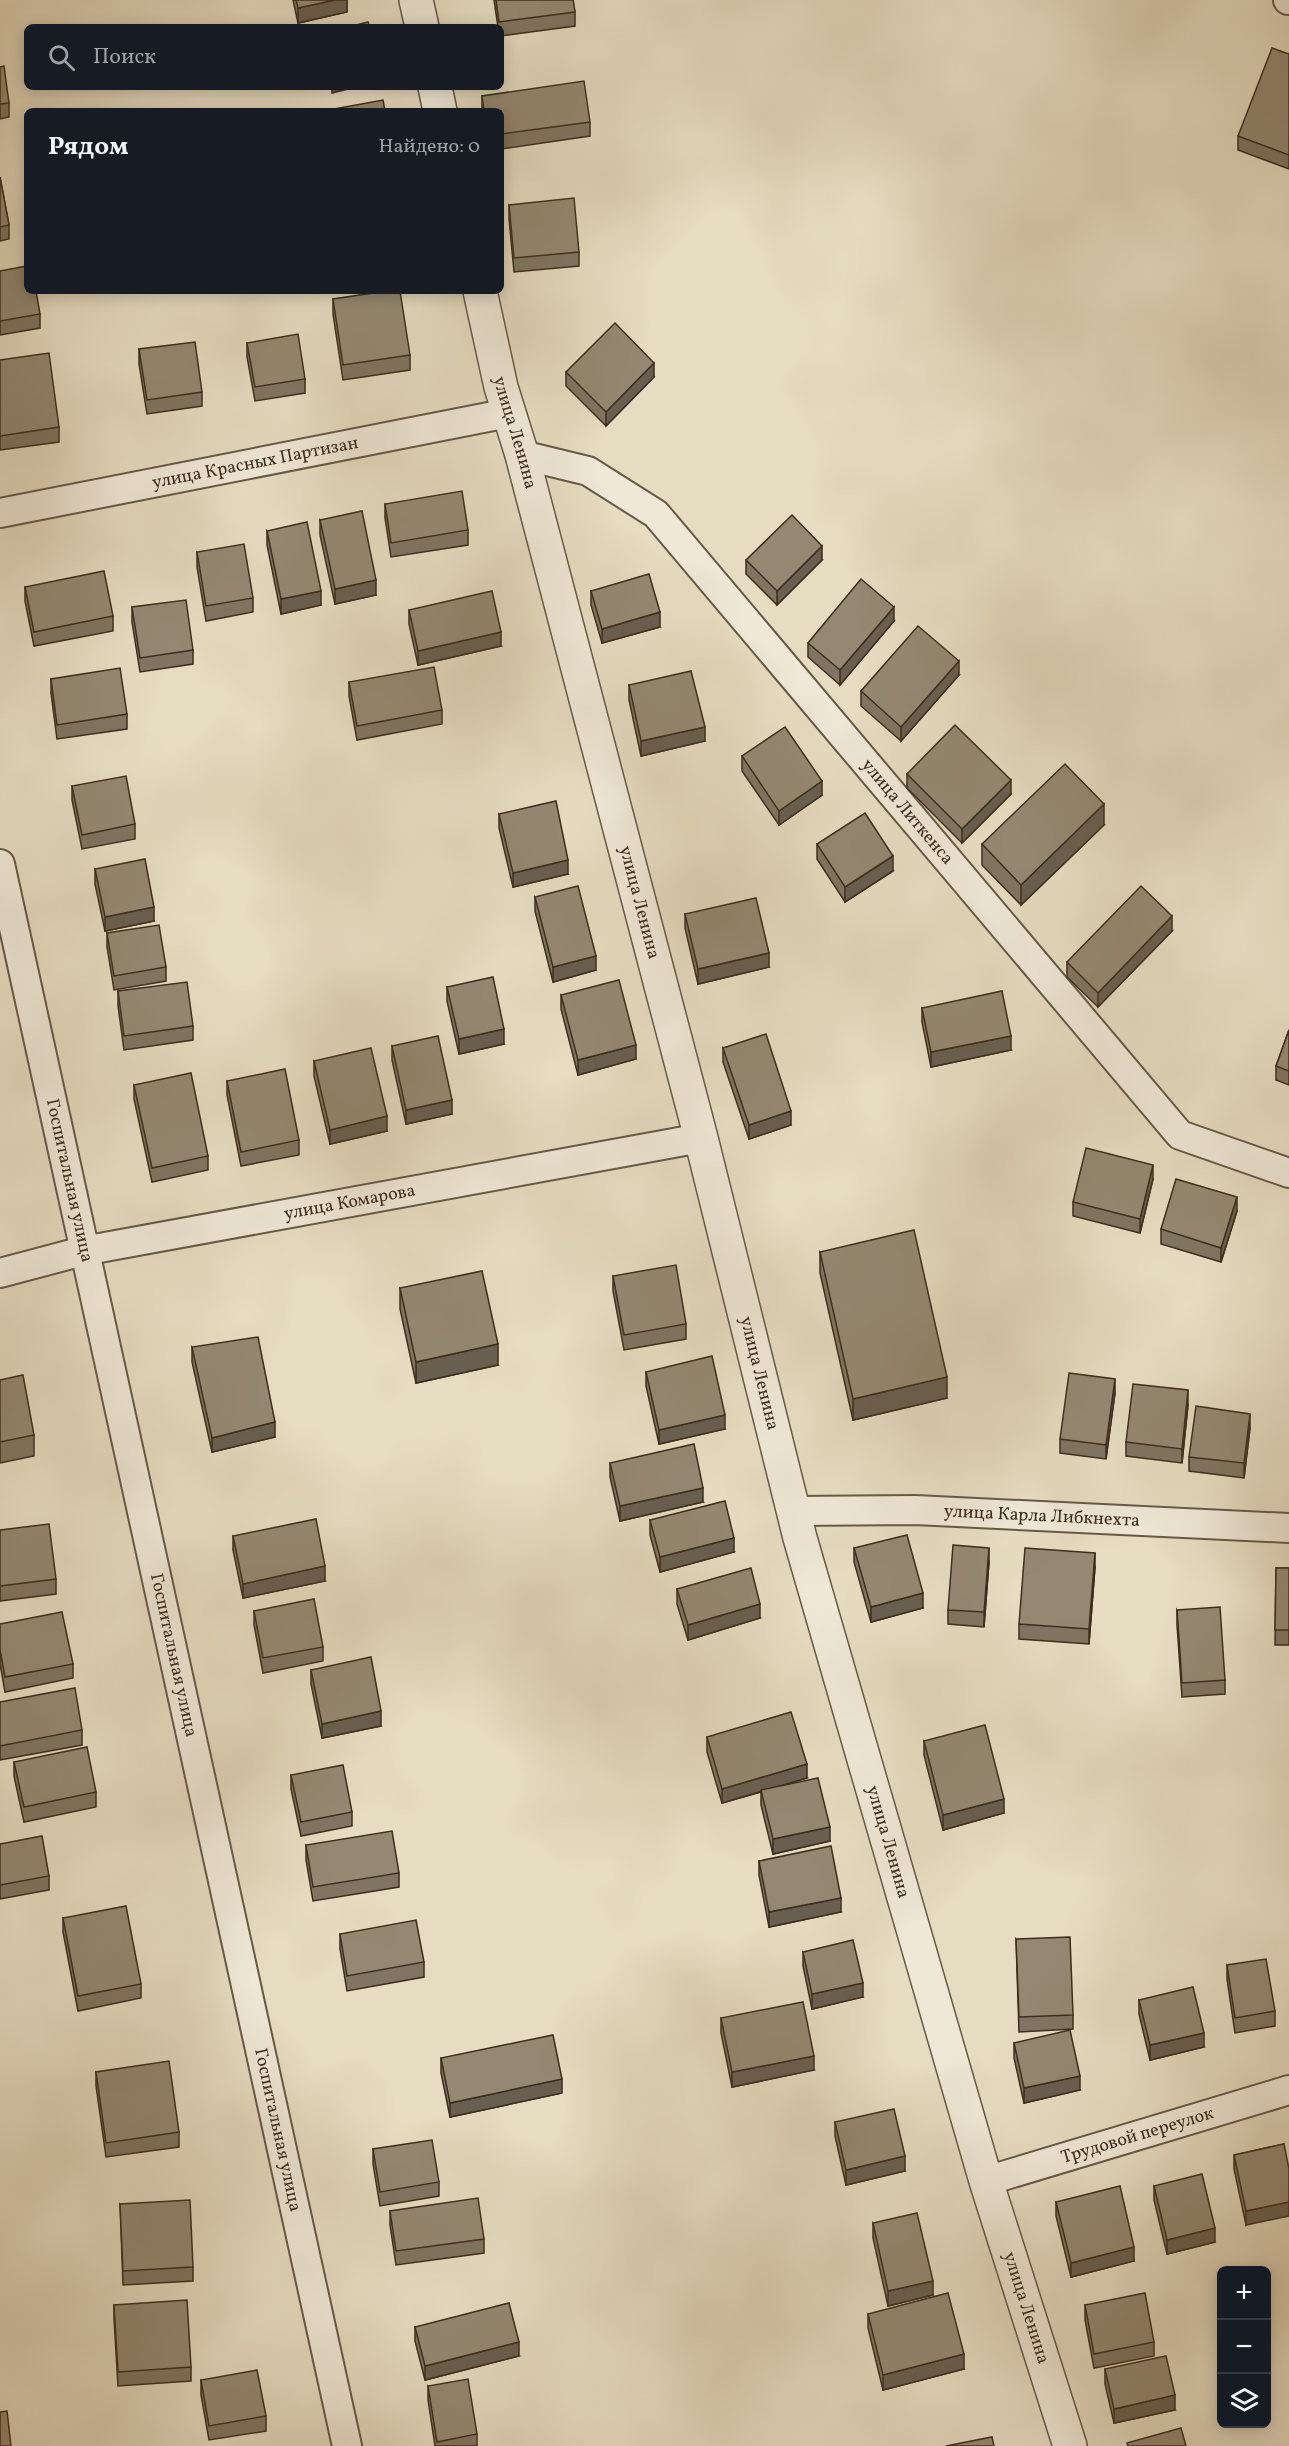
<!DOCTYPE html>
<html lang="ru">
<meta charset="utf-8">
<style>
:root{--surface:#171b24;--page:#242831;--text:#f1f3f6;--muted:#9ea1a6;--line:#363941}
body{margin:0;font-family:Vollkorn,serif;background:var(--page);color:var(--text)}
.controls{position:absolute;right:18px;bottom:18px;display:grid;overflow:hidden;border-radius:9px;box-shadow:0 3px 15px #0003}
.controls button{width:54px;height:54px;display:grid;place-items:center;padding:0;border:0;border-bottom:2px solid var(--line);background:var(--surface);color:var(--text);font:30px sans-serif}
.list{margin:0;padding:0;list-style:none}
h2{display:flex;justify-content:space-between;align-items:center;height:78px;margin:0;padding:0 24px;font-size:26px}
h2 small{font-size:20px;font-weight:400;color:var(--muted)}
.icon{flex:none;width:33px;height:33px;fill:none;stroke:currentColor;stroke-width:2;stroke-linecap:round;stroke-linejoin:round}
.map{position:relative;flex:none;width:1289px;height:2446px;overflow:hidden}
.search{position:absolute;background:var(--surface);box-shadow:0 3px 15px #0003;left:24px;top:24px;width:480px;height:66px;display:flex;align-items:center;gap:15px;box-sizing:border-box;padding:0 21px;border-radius:9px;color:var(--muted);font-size:22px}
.panel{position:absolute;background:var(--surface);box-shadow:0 3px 15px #0003;left:24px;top:108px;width:480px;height:186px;border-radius:9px}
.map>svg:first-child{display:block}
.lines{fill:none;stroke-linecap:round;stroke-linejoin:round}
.minor-casing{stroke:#665a46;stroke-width:32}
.tertiary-casing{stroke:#665a46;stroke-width:36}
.minor{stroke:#efe8d7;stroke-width:28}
.tertiary{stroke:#efe8d7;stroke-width:33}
.wall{fill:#7f7562;stroke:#3c2e1d;stroke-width:1.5}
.shaded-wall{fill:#685f50;stroke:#3c2e1d;stroke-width:1.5}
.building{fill:#948872;stroke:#3c2e1d;stroke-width:1.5}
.labels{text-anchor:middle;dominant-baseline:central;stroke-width:4.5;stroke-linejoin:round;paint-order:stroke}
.street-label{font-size:18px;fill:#3c2e1d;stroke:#efe8d7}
</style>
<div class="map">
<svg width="1289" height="2446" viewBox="0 0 1289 2446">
<rect width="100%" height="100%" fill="#e6dcc1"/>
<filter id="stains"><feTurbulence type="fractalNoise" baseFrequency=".00333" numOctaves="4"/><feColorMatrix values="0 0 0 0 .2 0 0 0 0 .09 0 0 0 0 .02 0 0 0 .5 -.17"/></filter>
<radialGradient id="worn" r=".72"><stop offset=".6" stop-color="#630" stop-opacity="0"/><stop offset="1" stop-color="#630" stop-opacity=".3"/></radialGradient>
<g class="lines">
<g class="minor-casing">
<g id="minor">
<path d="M1288 0H1289"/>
<path id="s1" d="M522 455 588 471 656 514 1180 1135 1289 1173"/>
<path id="s2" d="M0 513 509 413"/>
<path id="s3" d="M0 864 347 2446"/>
<path id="s4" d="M0 1273 83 1251 701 1138"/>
<path id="s5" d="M794 1511 915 1510 1289 1528"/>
<path id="s6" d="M986 2181 1289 2090"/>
</g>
</g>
<g class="tertiary-casing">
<g id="tertiary">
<path d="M416 0 422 27"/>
<path d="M435 87 440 111"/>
<path id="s7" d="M480 291 501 387 522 455 701 1138 800 1538 986 2181 1070 2446"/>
</g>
</g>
<use href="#minor" class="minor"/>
<use href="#tertiary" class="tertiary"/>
</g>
<g class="wall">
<path d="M293 0H347V12L298 23Z"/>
<path d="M494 0H573L575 12V26L501 36V27H498Z"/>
<path d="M1289 54V169L1238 150V136Z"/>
<path d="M0 67 9 103V117L0 119Z"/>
<path d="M482 96 590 122V136L501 149V111H482Z"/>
<path d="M0 177 9 225V239L0 241Z"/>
<path d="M509 205 579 252V266L514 272 509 219Z"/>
<path d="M0 271 40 314V328L0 335Z"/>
<path d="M333 299 410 355V370L343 380 333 314Z"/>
<path d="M247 343 305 379V393L255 401 247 357Z"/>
<path d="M139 349 202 392V406L147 414 139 364Z"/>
<path d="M0 360 59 427V442L0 450Z"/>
<path d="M566 372 654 377 606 426 566 386Z"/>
<path d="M385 504 468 530V545L391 557 385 518Z"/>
<path d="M320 520 376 595 335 604 320 535Z"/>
<path d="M267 531 321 605 281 614 267 545Z"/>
<path d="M197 552 253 598V612L206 621 197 567Z"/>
<path d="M746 560H822L777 605 746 574Z"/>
<path d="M25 587 113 616V631L34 646 25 601Z"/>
<path d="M591 591 660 627 602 643 591 605Z"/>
<path d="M132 607 193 650V664L140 672 132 622Z"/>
<path d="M409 610 501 646 418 665 409 624Z"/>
<path d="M894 621 840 685 808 657V643Z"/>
<path d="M959 675 901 741 861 706V691Z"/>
<path d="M51 679 127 714V729L57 739 51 693Z"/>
<path d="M349 682 442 710V724L357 740 349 696Z"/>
<path d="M629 685 705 741 641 756 629 700Z"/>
<path d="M742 756 822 795 779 825 742 771Z"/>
<path d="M907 774 1011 794 962 843 907 788Z"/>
<path d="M72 786 135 824V839L82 849 72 800Z"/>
<path d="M499 814 568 874 513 887 499 828Z"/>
<path d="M1104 825 1021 905 982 865V844Z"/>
<path d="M817 844 893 871 845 902 817 859Z"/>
<path d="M95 869 154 921 105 931 95 884Z"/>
<path d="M535 897 596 970 553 982 535 911Z"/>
<path d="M685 914 769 967 698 984 685 928Z"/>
<path d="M1172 931 1098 1007 1067 977V962Z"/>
<path d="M107 933 166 967V981L114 990 107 947Z"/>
<path d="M447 987 504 1044 459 1054 447 1001Z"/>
<path d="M118 991 193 1026V1040L124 1050 118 1006Z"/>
<path d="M561 995 636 1059 578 1075 561 1009Z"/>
<path d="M922 1008 1011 1050 931 1067 922 1022Z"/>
<path d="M1289 1030V1085L1276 1080V1066Z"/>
<path d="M392 1046 452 1114 406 1124 392 1060Z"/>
<path d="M723 1048 791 1125 749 1139 723 1062Z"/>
<path d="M314 1061 387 1131 330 1144 314 1076Z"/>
<path d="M227 1081 299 1140V1155L241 1166 227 1095Z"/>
<path d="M134 1085 208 1156V1170L152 1182 134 1099Z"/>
<path d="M1153 1179 1140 1233 1073 1216V1202Z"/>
<path d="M1237 1211 1221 1262 1161 1244V1229Z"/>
<path d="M820 1252 947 1398 853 1420 820 1273Z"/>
<path d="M613 1276 686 1324V1339L624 1350 613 1291Z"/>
<path d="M400 1288 498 1365 416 1383 400 1309Z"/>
<path d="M192 1347 275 1437 212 1452 192 1362Z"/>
<path d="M646 1372 725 1429 659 1444 646 1386Z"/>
<path d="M0 1380 34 1435V1456L0 1463Z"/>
<path d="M1115 1393 1106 1459 1060 1453V1439Z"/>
<path d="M1188 1405 1182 1463 1126 1456V1442Z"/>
<path d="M1250 1428 1244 1478 1189 1471V1457Z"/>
<path d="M610 1463 703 1502 620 1521 610 1477Z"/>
<path d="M650 1520 734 1552 660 1572 650 1535Z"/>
<path d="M0 1530 56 1579V1594L0 1601Z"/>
<path d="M233 1536 325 1581 243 1598 233 1550Z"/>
<path d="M854 1548 923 1608 871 1622 854 1562Z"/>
<path d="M989 1562 984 1627 948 1624V1610Z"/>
<path d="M1095 1567 1089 1644 1019 1639V1624Z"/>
<path d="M1276 1568H1289V1645H1275Z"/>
<path d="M677 1589 760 1618 688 1640 677 1604Z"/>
<path d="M1177 1610 1225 1680V1694L1182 1697 1177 1625Z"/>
<path d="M254 1611 323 1647V1661L263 1673 254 1625Z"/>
<path d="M0 1624 73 1664V1678L5 1692 0 1664Z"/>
<path d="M311 1670 381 1726 322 1738 311 1684Z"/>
<path d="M0 1702 82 1730V1745L0 1760Z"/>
<path d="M707 1737 807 1778 781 1786 830 1841 773 1854 761 1805V1792L722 1803 707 1752Z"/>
<path d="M924 1741 1004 1813 943 1830 924 1755Z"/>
<path d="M14 1762 96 1792V1807L24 1822 14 1776Z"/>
<path d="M291 1775 352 1812V1826L301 1836 291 1789Z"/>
<path d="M0 1844 49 1876V1890L0 1899Z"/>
<path d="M306 1845 399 1873V1887L313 1901 306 1860Z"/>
<path d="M759 1861 841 1912 769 1927 759 1875Z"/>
<path d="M63 1918 141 1984V1998L78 2011 63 1932Z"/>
<path d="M340 1934 424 1962V1977L347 1991 340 1949Z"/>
<path d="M1016 1939 1073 2015V2029L1019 2032Z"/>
<path d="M803 1952 863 1997 812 2009 803 1966Z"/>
<path d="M1227 1965 1275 2011V2026L1235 2033 1227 1979Z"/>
<path d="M1139 2000 1204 2047 1150 2060 1139 2014Z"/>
<path d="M721 2018 814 2070 732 2087 721 2033Z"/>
<path d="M1014 2043 1080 2090 1024 2103 1014 2058Z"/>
<path d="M441 2058 562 2093 450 2117 441 2073Z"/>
<path d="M96 2072 179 2132V2147L106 2157 96 2086Z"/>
<path d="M835 2122 905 2171 846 2185 835 2136Z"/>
<path d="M1284 2144 1246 2225 1234 2169V2155Z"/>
<path d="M373 2149 439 2182V2196L380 2206 373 2164Z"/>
<path d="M1154 2186 1215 2242 1167 2254 1154 2200Z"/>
<path d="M1056 2202 1134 2261 1071 2277 1056 2216Z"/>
<path d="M120 2204 193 2267V2281L123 2285Z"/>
<path d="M390 2211 484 2239V2253L396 2265 390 2225Z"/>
<path d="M873 2223 933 2295 888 2306 873 2238Z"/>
<path d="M114 2305 191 2367V2381L118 2386 114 2319Z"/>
<path d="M1085 2305 1154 2342V2356L1094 2368 1085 2320Z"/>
<path d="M868 2314 964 2369 883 2390 868 2328Z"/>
<path d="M415 2327 519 2356 425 2380 415 2341Z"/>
<path d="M1105 2369 1175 2410 1114 2423 1105 2384Z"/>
<path d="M201 2380 266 2416V2431L209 2440 201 2395Z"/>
<path d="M428 2386 477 2434V2446H435L428 2400Z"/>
</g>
<g class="shaded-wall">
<path d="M335 0H347V12L298 23V8Z"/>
<path d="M332 87H356L332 93Z"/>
<path d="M654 363V377L606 426V412Z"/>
<path d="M822 546V560L777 605V591Z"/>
<path d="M376 580V595L335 604V589Z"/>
<path d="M321 591V605L281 614V599Z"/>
<path d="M894 607V621L840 685V670Z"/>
<path d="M660 612V627L602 643V629Z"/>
<path d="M501 632V646L418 665V651Z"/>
<path d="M959 661V675L901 741V727Z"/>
<path d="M705 727V741L641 756V741Z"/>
<path d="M1011 780V794L962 843V829Z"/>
<path d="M822 781V795L779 825V811Z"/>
<path d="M1104 804V825L1021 905V885Z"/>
<path d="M893 856V871L845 902V887Z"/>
<path d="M568 860V874L513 887V873Z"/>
<path d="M154 907V921L105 931V917Z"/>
<path d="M1172 916V931L1098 1007V993Z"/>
<path d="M769 953V967L698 984V969Z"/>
<path d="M596 956V970L553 982V967Z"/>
<path d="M504 1029V1044L459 1054V1039Z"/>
<path d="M1011 1036V1050L931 1067V1052Z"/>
<path d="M636 1045V1059L578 1075V1060Z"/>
<path d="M452 1100V1114L406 1124V1110Z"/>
<path d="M791 1111V1125L749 1139V1125Z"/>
<path d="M387 1116V1131L330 1144V1130Z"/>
<path d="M1153 1165V1179L1140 1233V1219Z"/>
<path d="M1237 1197V1211L1221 1262V1248Z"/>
<path d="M498 1344V1365L416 1383V1362Z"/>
<path d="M947 1377V1398L853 1420V1399Z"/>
<path d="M1115 1379V1393L1106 1459V1445Z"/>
<path d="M1188 1390V1405L1182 1463V1449Z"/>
<path d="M1250 1414V1428L1244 1478V1463Z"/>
<path d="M725 1415V1429L659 1444V1430Z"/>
<path d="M275 1422V1437L212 1452V1438Z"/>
<path d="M703 1488V1502L620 1521V1506Z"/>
<path d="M734 1538V1552L660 1572V1557Z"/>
<path d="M989 1548V1562L984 1627V1612Z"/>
<path d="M1095 1553V1567L1089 1644V1629Z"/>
<path d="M325 1566V1581L243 1598V1584Z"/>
<path d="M923 1593V1608L871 1622V1607Z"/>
<path d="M760 1604V1618L688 1640V1625Z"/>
<path d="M381 1711V1726L322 1738V1724Z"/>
<path d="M807 1764V1778L722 1803V1789Z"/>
<path d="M1004 1799V1813L943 1830V1815Z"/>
<path d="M830 1827V1841L773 1854V1839Z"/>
<path d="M841 1898V1912L769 1927V1912Z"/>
<path d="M863 1983V1997L812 2009V1994Z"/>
<path d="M1204 2033V2047L1150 2060V2045Z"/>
<path d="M814 2056V2070L732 2087V2072Z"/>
<path d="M1080 2076V2090L1024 2103V2088Z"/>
<path d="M562 2079V2093L450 2117V2103Z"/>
<path d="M905 2156V2171L846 2185V2170Z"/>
<path d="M1289 2202V2216L1246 2225V2211Z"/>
<path d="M1215 2228V2242L1167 2254V2240Z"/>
<path d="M1134 2247V2261L1071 2277V2263Z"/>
<path d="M933 2281V2295L888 2306V2291Z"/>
<path d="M519 2342V2356L425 2380V2366Z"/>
<path d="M964 2354V2369L883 2390V2375Z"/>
<path d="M1175 2395V2410L1114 2423V2409Z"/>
</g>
<g class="building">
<path d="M296 0H335L298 8Z"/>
<path d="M496 0H573L575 12 499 22Z"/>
<path d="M368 22 370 27H349Z"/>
<path d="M1272 48 1289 54V155L1238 136Z"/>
<path d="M4 66 9 103 0 104V67Z"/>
<path d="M584 81 590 122 501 134V111H484L482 96Z"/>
<path d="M383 100 385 111H323Z"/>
<path d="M0 177 9 225 0 227Z"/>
<path d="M574 198 579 252 514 258 509 205Z"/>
<path d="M27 266V291H36L40 314 0 321V271Z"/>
<path d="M387 291H400L410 355 343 365 333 299Z"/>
<path d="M615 323 654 363 606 412 566 372Z"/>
<path d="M298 334 305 379 255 387 247 343Z"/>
<path d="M195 342 202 392 147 400 139 349Z"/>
<path d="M49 353 59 427 0 436V360Z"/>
<path d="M462 491 468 530 391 543 385 504Z"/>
<path d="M362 511 376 580 335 589 320 520Z"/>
<path d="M792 515 822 546 777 591 746 560Z"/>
<path d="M307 522 321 591 281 599 267 531Z"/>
<path d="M244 544 253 598 206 606 197 552Z"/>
<path d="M104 571 113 616 34 632 25 587Z"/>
<path d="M649 574 660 612 602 629 591 591Z"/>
<path d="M861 579 894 607 840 670 808 643Z"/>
<path d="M492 591 501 632 418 651 409 610Z"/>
<path d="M186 600 193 650 140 658 132 607Z"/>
<path d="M918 626 959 661 901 727 861 691Z"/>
<path d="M434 667 442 710 357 726 349 682Z"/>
<path d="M120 668 127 714 57 725 51 679Z"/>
<path d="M691 671 705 727 641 741 629 685Z"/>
<path d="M955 725 1011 780 962 829 907 774Z"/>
<path d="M785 727 822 781 779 811 742 756Z"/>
<path d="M1065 764 1104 804 1021 885 982 844Z"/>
<path d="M126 776 135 824 82 835 72 786Z"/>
<path d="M556 801 568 860 513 873 499 814Z"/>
<path d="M865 813 893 856 845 887 817 844Z"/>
<path d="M145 859 154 907 105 917 95 869Z"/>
<path d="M578 886 596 956 553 967 535 897Z"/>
<path d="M1141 886 1172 916 1098 993 1067 962Z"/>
<path d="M756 898 769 953 698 969 685 914Z"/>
<path d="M159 925 166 967 114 976 107 933Z"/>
<path d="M493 977 504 1029 459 1039 447 987Z"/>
<path d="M619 980 636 1045 578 1060 561 995Z"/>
<path d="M187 982 193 1026 124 1036 118 991Z"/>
<path d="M1002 991 1011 1036 931 1052 922 1008Z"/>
<path d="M1289 1030V1071L1276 1066Z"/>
<path d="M766 1034 791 1111 749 1125 723 1048Z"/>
<path d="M438 1036 452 1100 406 1110 392 1046Z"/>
<path d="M371 1048 387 1116 330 1130 314 1061Z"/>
<path d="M285 1069 299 1140 241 1152 227 1081Z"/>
<path d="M191 1073 208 1156 152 1168 134 1085Z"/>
<path d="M1086 1148 1153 1165 1140 1219 1073 1202Z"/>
<path d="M1176 1179 1237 1197 1221 1248 1161 1229Z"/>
<path d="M914 1230 947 1377 853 1399 820 1252Z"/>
<path d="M676 1265 686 1324 624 1335 613 1276Z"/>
<path d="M482 1271 498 1344 416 1362 400 1288Z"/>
<path d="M258 1337 275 1422 212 1438 192 1347Z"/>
<path d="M712 1356 725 1415 659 1430 646 1372Z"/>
<path d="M1069 1373 1115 1379 1106 1445 1060 1439Z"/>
<path d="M23 1375 34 1435 0 1442V1380Z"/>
<path d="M1133 1384 1188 1390 1182 1449 1126 1442Z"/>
<path d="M1196 1406 1250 1414 1244 1463 1189 1457Z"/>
<path d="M694 1444 703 1488 620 1506 610 1463Z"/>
<path d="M725 1501 734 1538 660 1557 650 1520Z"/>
<path d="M316 1519 325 1566 243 1584 233 1536Z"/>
<path d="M49 1524 56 1579 0 1586V1530Z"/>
<path d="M907 1535 923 1593 871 1607 854 1548Z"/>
<path d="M953 1545 989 1548 984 1612 948 1610Z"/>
<path d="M1025 1548 1095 1553 1089 1629 1019 1624Z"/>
<path d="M751 1568 760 1604 688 1625 677 1589Z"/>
<path d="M1276 1568H1289V1630H1275Z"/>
<path d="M314 1599 323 1647 263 1658 254 1611Z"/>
<path d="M1220 1607 1225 1680 1182 1683 1177 1610Z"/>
<path d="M62 1612 73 1664 5 1677 0 1650V1624Z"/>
<path d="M371 1657 381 1711 322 1724 311 1670Z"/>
<path d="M75 1688 82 1730 0 1746V1702Z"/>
<path d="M791 1712 807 1764 722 1789 707 1737Z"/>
<path d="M985 1725 1004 1799 943 1815 924 1741Z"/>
<path d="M87 1747 96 1792 24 1807 14 1762Z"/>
<path d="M343 1765 352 1812 301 1822 291 1775Z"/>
<path d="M818 1778 830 1827 773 1839 761 1790Z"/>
<path d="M392 1831 399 1873 313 1887 306 1845Z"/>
<path d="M42 1836 49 1876 0 1885V1844Z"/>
<path d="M831 1846 841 1898 769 1912 759 1861Z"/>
<path d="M126 1906 141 1984 78 1996 63 1918Z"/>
<path d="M416 1920 424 1962 347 1976 340 1934Z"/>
<path d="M1070 1937 1073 2015 1019 2017 1016 1939Z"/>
<path d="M853 1940 863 1983 812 1994 803 1952Z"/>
<path d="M1266 1959 1275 2011 1235 2018 1227 1965Z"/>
<path d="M1193 1987 1204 2033 1150 2045 1139 2000Z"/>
<path d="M803 2002 814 2056 732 2072 721 2018Z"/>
<path d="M1070 2030 1080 2076 1024 2088 1014 2043Z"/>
<path d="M553 2035 562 2079 450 2103 441 2058Z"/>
<path d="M169 2061 179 2132 106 2143 96 2072Z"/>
<path d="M894 2109 905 2156 846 2170 835 2122Z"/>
<path d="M432 2140 439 2182 380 2192 373 2149Z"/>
<path d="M1284 2144 1289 2169V2202L1246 2211 1234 2155Z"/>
<path d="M1202 2174 1215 2228 1167 2240 1154 2186Z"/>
<path d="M1120 2186 1134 2247 1071 2263 1056 2202Z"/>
<path d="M478 2198 484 2239 396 2251 390 2211Z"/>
<path d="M190 2200 193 2267 123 2271 120 2204Z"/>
<path d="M917 2213 933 2281 888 2291 873 2223Z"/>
<path d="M948 2293 964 2354 883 2375 868 2314Z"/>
<path d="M1145 2293 1154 2342 1094 2354 1085 2305Z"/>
<path d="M187 2300 191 2367 118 2372 114 2305Z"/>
<path d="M509 2303 519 2342 425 2366 415 2327Z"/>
<path d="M1166 2356 1175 2395 1114 2409 1105 2369Z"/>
<path d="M257 2370 266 2416 209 2426 201 2380Z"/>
<path d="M468 2379 477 2434 437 2442 428 2386Z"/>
<path d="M7 2411 11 2446H0V2412Z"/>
<path d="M1181 2428 1186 2446H1128L1127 2443Z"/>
<path d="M992 2437 994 2446H946Z"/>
</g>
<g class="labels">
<g class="street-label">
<text stroke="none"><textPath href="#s7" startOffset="146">улица Ленина</textPath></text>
<text stroke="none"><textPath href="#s2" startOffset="260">улица Красных Партизан</textPath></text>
<text stroke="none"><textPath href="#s1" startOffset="538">улица Литкенса</textPath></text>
<text stroke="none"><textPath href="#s7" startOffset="632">улица Ленина</textPath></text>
<text stroke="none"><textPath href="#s3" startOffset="324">Госпитальная улица</textPath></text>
<text stroke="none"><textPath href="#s4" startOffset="357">улица Комарова</textPath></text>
<text stroke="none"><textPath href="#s7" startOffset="1118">улица Ленина</textPath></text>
<text stroke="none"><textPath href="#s5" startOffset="248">улица Карла Либкнехта</textPath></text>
<text stroke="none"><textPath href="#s3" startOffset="810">Госпитальная улица</textPath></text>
<text stroke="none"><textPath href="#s7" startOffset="1604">улица Ленина</textPath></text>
<text stroke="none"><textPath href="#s3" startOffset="1296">Госпитальная улица</textPath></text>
<text stroke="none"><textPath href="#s6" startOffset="158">Трудовой переулок</textPath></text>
<text stroke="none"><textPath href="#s7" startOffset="2090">улица Ленина</textPath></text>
</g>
</g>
<rect width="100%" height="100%" filter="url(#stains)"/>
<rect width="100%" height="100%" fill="url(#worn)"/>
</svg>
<div class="controls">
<button>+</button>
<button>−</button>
<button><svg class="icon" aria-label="layers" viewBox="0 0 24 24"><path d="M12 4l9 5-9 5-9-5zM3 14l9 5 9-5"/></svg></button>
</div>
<div class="search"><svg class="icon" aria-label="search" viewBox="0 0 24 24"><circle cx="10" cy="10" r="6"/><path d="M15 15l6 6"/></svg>Поиск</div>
<section class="panel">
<h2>Рядом<small>Найдено: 0</small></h2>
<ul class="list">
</ul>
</section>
</div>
